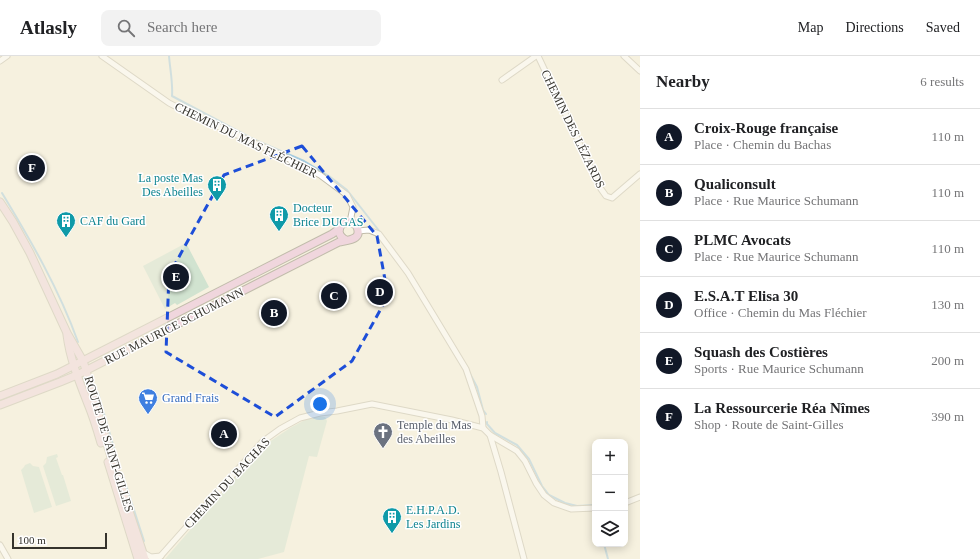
<!DOCTYPE html>
<meta charset="utf-8">
<style>
:root{--surface:#fff;--page:#f2f2f2;--text:#202124;--muted:#757577;--line:#e0e0e0;--accent:#111827}
body{margin:0;font-family:Georgia,serif;background:var(--page);color:var(--text)}
.controls{position:absolute;right:12px;bottom:12px;display:grid;overflow:hidden;border-radius:8px;box-shadow:0 2px 10px #0003}
.controls button{width:36px;height:36px;display:grid;place-items:center;padding:0;border:0;border-bottom:1px solid var(--line);background:var(--surface);color:var(--text);font:20px sans-serif}
.scale{position:absolute;left:12px;bottom:10px;width:95px;box-sizing:border-box;padding-left:4px;border:2px solid #35332c;border-top:0;font-size:11px;line-height:14px;white-space:nowrap;color:#35332c;-webkit-text-stroke:3px #fefefe;paint-order:stroke}
.you{position:absolute;left:320px;top:348px;width:14px;height:14px;margin:-10px;border:3px solid #fff;border-radius:50%;background:#1a73e8;box-shadow:0 0 0 6px #1a73e833}
.badge{display:grid;place-items:center;width:26px;height:26px;border-radius:50%;background:var(--accent);color:#fff;font-size:13px;font-weight:700}
.pin{position:absolute;translate:-50% -50%;border:2px solid #fff;box-shadow:0 1px 4px #0006}
.list{margin:0;padding:0;list-style:none}
h2{display:flex;justify-content:space-between;align-items:center;height:52px;margin:0;padding:0 16px;font-size:17px}
h2 small{font-size:13px;font-weight:400;color:var(--muted)}
.list li{display:grid;grid-template-columns:26px 1fr auto;gap:12px;align-items:center;box-sizing:border-box;height:56px;padding:0 16px;border-top:1px solid var(--line)}
.list b{display:block;font-size:15px;white-space:nowrap}
.list p{margin:0;font-size:13px;white-space:nowrap;color:var(--muted)}
.list em{font-size:13px;font-style:normal;color:var(--muted)}
.icon{flex:none;width:22px;height:22px;fill:none;stroke:currentColor;stroke-width:2;stroke-linecap:round;stroke-linejoin:round}
.map{position:relative;flex:none;width:640px;height:503px;overflow:hidden}
header{display:flex;align-items:center;gap:24px;box-sizing:border-box;height:56px;padding:0 20px;background:var(--surface);border-bottom:1px solid var(--line)}
header strong{font-size:19px}
nav{display:flex;gap:22px;margin-inline-start:auto;font-size:14px}
.search{width:280px;height:36px;background:var(--page);display:flex;align-items:center;gap:10px;box-sizing:border-box;padding:0 14px;border-radius:8px;color:var(--muted);font-size:15px}
main{display:flex}
aside{flex:1;background:var(--surface)}
.map>svg:first-child{display:block}
.green{fill:#d1e3d0}
.lines{fill:none;stroke-linecap:round;stroke-linejoin:round}
.stream{stroke:#a5cbde;stroke-width:2}
.minor-casing{stroke:#c1bcab;stroke-width:7}
.secondary-casing{stroke:#c1bcab;stroke-width:9}
.minor{stroke:#fff;stroke-width:5}
.secondary{stroke:#f0d6dd;stroke-width:7}
.marked{fill:none;stroke:#1d4ed8;stroke-width:3;stroke-dasharray:8 5;stroke-linejoin:round}
.labels{text-anchor:middle;dominant-baseline:central;stroke-width:3;stroke-linejoin:round;paint-order:stroke}
.street-label{font-size:12px;fill:#35332c;stroke:#fefefe}
.culture-label{font-size:12px;fill:#0d838f;stroke:#fefefe;text-anchor:start}
.shop-label{font-size:12px;fill:#366cbe;stroke:#fefefe;text-anchor:start}
.worship-label{font-size:12px;fill:#5b616d;stroke:#fefefe;text-anchor:start}
</style>
<header>
<strong>Atlasly</strong>
<div class="search"><svg class="icon" aria-label="search" viewBox="0 0 24 24"><circle cx="10" cy="10" r="6"/><path d="M15 15l6 6"/></svg>Search here</div>
<nav><a>Map</a><a>Directions</a><a>Saved</a></nav>
</header>
<main>
<div class="map">
<svg width="640" height="503" viewBox="0 0 640 503">
<rect width="100%" height="100%" fill="#f6f1df"/>
<g class="green">
<path d="M186 187 209 231 177 249 175 247 165 253 143 210Z"/>
<path d="M316 360 325 361 327 365 317 401 309 400 284 496 258 503H165L263 390 290 372 303 365Z"/>
<path d="M57 398 58 401 56 402 62 419H63L71 445 56 450 43 410 46 407 47 401Z"/>
<path d="M30 407 33 410 39 411 52 451 34 457 21 414 24 411 25 409Z"/>
</g>
<g class="lines">
<g class="stream">
<path d="M169 0C170 13 173 27 172 40L251 82 304 105 329 120 347 134 380 176"/>
<path d="M2 137C31 185 59 233 78 286"/>
<path d="M469 316 477 331 483 354 486 358"/>
<path d="M98 337 114 392"/>
<path d="M487 366V368L495 377 517 389 529 403 542 430 549 439 565 447 577 450 595 449"/>
<path d="M123 420 144 485"/>
<path d="M604 488 608 503"/>
</g>
<g class="minor-casing">
<g id="minor">
<path d="M102 0 169 47 198 62 226 74 279 98 320 119 347 139 353 151 350 166"/>
<path d="M538 0 601 133 606 140 612 142 640 118"/>
<path d="M624 0 640 15"/>
<path d="M0 5 7 0"/>
<path d="M502 24 536 0"/>
<path d="M358 175 369 174 379 178 408 217 466 313 482 360 483 372"/>
<path d="M490 379 501 416 524 503"/>
<path d="M625 447 640 441"/>
<path d="M0 489 8 503"/>
<path d="M142 496 151 501 161 500"/>
<path d="M158 503 262 386 280 373 300 362 320 357 337 355 372 348 452 364 483 372 490 379 517 395 525 405 536 427 544 439 554 447 571 453 595 452"/>
</g>
</g>
<g class="secondary-casing">
<g id="secondary">
<path d="M0 146 13 166 30 197 67 277 83 305 86 314 90 332 111 401 145 503"/>
<path d="M67 279C70 303 79 325 88 348 93 360 97 373 101 387"/>
<path d="M0 340 57 318 332 178 339 173"/>
<path d="M0 349 60 326 77 319 339 186C348 184 364 184 356 169L350 166 343 167C337 173 338 180 346 184"/>
<path d="M108 406 138 503"/>
</g>
</g>
<use href="#minor" class="minor"/>
<use href="#secondary" class="secondary"/>
</g>
<path d="M0 0H640V503H0ZM302 90 377 180 388 240 352 305 275 361 166 296 169 219 224 119Z" fill="#f6f1df" fill-opacity=".55" fill-rule="evenodd"/>
<path class="marked" d="M302 90 377 180 388 240 352 305 275 361 166 296 169 219 224 119Z"/>
<defs>
<g id="building-pin" transform="scale(1)"><path d="M0 17L-7.5 6A9.5 9.5 0 1 1 7.5 6Z" fill="#0f9aa8" stroke="#fefefe"/><path d="M-4-6H4V6H1V3H-1V6H-4ZM-2.5-4.3h1.7v1.8h-1.7ZM.8-4.3h1.7v1.8H.8ZM-2.5-1h1.7V.8h-1.7ZM.8-1h1.7V.8H.8Z" fill="#fff"/></g>
<g id="supermarket-pin" transform="scale(1)"><path d="M0 17L-7.5 6A9.5 9.5 0 1 1 7.5 6Z" fill="#3f7fe0" stroke="#fefefe"/><path d="M-6-5.5h2.5l.6 2H6L4.5 2H-2.5L-4.4-4H-6ZM-1.5 3.2a1.3 1.3 0 1 0 .1 0ZM3 3.2a1.3 1.3 0 1 0 .1 0Z" fill="#fff"/></g>
<g id="church-pin" transform="scale(1)"><path d="M0 17L-7.5 6A9.5 9.5 0 1 1 7.5 6Z" fill="#6b7280" stroke="#fefefe"/><path d="M-1.2-6h2.4v3.5h3.3v2.4h-3.3V6h-2.4V-.1h-3.3v-2.4h3.3Z" fill="#fff"/></g>
</defs>
<g fill-rule="evenodd">
<use href="#building-pin" x="217" y="129"/>
<use href="#building-pin" x="279" y="159"/>
<use href="#building-pin" x="66" y="165"/>
<use href="#supermarket-pin" x="148" y="342"/>
<use href="#church-pin" x="383" y="376"/>
<use href="#building-pin" x="392" y="461"/>
</g>
<g class="labels">
<g class="street-label">
<text transform="translate(573 73) rotate(64)">CHEMIN DES LÉZARDS</text>
<text transform="translate(246 84) rotate(26)">CHEMIN DU MAS FLÉCHIER</text>
<text transform="translate(174 270) rotate(-27)">RUE MAURICE SCHUMANN</text>
<text transform="translate(109 388) rotate(73)">ROUTE DE SAINT-GILLES</text>
<text transform="translate(227 427) rotate(-47)">CHEMIN DU BACHAS</text>
</g>
<g class="culture-label">
<text x="203" y="122" text-anchor="end">La poste Mas<tspan x="203" dy="14">Des Abeilles</tspan></text>
<text x="293" y="152">Docteur<tspan x="293" dy="14">Brice DUGAS</tspan></text>
<text x="80" y="165">CAF du Gard</text>
<text x="406" y="454">E.H.P.A.D.<tspan x="406" dy="14">Les Jardins</tspan></text>
</g>
<g class="shop-label">
<text x="162" y="342">Grand Frais</text>
</g>
<g class="worship-label">
<text x="397" y="369">Temple du Mas<tspan x="397" dy="14">des Abeilles</tspan></text>
</g>
</g>
</svg>
<div class="controls">
<button>+</button>
<button>−</button>
<button><svg class="icon" aria-label="layers" viewBox="0 0 24 24"><path d="M12 4l9 5-9 5-9-5zM3 14l9 5 9-5"/></svg></button>
</div>
<div class="scale">100 m</div>
<div class="you"></div>
<div class="pin badge" style="left:224px;top:378px">A</div>
<div class="pin badge" style="left:274px;top:257px">B</div>
<div class="pin badge" style="left:334px;top:240px">C</div>
<div class="pin badge" style="left:380px;top:236px">D</div>
<div class="pin badge" style="left:176px;top:221px">E</div>
<div class="pin badge" style="left:32px;top:112px">F</div>
</div>
<aside>
<h2>Nearby<small>6 results</small></h2>
<ul class="list">
<li><span class="badge">A</span><div><b>Croix-Rouge française</b><p>Place · Chemin du Bachas</p></div><em>110 m</em></li>
<li><span class="badge">B</span><div><b>Qualiconsult</b><p>Place · Rue Maurice Schumann</p></div><em>110 m</em></li>
<li><span class="badge">C</span><div><b>PLMC Avocats</b><p>Place · Rue Maurice Schumann</p></div><em>110 m</em></li>
<li><span class="badge">D</span><div><b>E.S.A.T Elisa 30</b><p>Office · Chemin du Mas Fléchier</p></div><em>130 m</em></li>
<li><span class="badge">E</span><div><b>Squash des Costières</b><p>Sports · Rue Maurice Schumann</p></div><em>200 m</em></li>
<li><span class="badge">F</span><div><b>La Ressourcerie Réa Nîmes</b><p>Shop · Route de Saint-Gilles</p></div><em>390 m</em></li>
</ul>
</aside>
</main>
